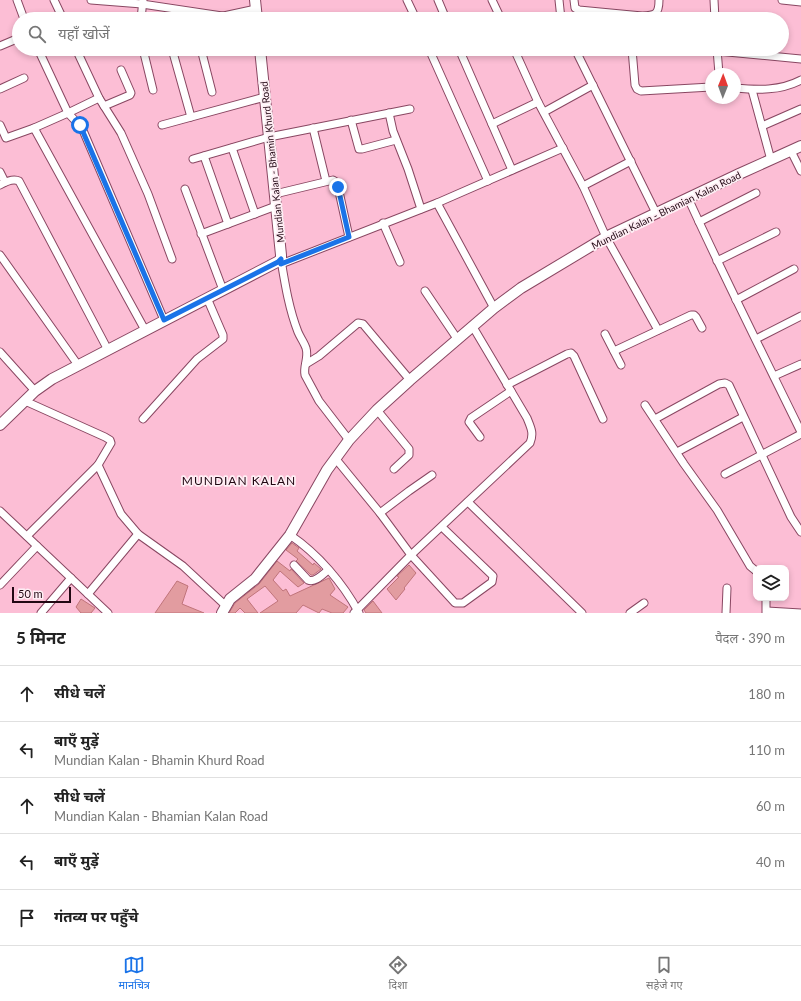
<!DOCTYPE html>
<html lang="hi">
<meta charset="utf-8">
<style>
:root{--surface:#fff;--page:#f2f2f2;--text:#222;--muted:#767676;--line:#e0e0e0;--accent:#1a73e8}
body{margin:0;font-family:Lato,"Noto Sans Devanagari",sans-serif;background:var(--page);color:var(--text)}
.controls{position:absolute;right:12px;bottom:12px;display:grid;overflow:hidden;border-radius:8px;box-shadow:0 2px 6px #0003}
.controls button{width:36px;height:36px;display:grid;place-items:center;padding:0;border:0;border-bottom:1px solid var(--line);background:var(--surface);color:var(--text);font:20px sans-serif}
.compass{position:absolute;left:705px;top:68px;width:36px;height:36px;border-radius:50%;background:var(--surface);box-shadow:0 2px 6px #0003;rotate:1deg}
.scale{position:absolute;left:12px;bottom:10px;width:59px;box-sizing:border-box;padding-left:4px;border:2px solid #210713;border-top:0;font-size:11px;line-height:14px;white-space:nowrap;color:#210713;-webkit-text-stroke:3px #feeef4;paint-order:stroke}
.stop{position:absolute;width:12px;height:12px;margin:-9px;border:3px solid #1a73e8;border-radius:50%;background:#fff}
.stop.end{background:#1a73e8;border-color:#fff;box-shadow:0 1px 4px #0008}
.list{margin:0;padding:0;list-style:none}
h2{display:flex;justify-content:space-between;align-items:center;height:52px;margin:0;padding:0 16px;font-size:17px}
h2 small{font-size:13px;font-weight:400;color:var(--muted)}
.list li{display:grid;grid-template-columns:26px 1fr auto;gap:12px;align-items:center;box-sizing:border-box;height:56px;padding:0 16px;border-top:1px solid var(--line)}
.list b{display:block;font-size:15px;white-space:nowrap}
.list p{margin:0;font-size:13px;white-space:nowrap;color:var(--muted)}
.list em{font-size:13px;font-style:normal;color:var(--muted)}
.icon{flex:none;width:22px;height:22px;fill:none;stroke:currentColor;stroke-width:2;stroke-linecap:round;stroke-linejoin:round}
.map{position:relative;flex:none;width:801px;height:613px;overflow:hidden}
.search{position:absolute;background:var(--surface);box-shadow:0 2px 6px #0003;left:12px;right:12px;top:12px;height:44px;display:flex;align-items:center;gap:10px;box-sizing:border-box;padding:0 14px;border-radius:22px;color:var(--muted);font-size:15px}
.sheet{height:332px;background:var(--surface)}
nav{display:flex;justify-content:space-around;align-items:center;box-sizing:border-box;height:56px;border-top:1px solid var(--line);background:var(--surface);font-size:11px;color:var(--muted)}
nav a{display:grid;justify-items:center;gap:2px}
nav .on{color:var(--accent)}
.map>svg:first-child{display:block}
.building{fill:#e29ca0;stroke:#c0747a}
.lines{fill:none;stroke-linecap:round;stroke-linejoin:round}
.street-casing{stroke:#894762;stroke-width:9}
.secondary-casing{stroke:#894762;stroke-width:12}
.street{stroke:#fff;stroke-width:7}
.secondary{stroke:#fff;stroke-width:10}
.route{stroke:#1a73e8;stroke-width:5}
.labels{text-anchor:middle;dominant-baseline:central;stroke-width:3.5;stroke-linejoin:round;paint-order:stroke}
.street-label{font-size:10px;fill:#210713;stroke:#feeef4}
.quarter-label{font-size:12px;letter-spacing:1px;fill:#210713;stroke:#feeef4}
</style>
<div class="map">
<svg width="801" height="613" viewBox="0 0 801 613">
<rect width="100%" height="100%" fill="#fcbed5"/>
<g class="building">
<path d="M292 543 299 548 297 551 313 565 314 563 321 569 313 575H311L296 561 298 559 286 550Z"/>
<path d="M277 561 290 571 291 569 304 583 298 587 280 571 273 580 283 591 286 589 290 596 329 578 335 589 330 595 348 607 343 613H332L322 609 319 613 303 605 296 613H260L278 601 265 586 247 599 258 613H245L240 608 235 613H229L235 603 259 584Z"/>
<path d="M409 565 416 573 404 588 405 589 396 600 387 589 399 577 397 576Z"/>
<path d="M177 581 188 586 182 604 204 613H155Z"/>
<path d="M81 599 95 608 91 613H81L76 607Z"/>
<path d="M373 601 382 613H366L364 610Z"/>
</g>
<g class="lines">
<g class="street-casing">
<g id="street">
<path d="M17 0 24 19"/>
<path d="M54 0 63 19"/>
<path d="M91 0 142 4 222 16"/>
<path d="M407 0 416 19"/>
<path d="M438 0 446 19"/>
<path d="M492 0 501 19"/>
<path d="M559 0 561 19"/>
<path d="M574 0 575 8 579 10 642 16C655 15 659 15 659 0"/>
<path d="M714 0 715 19"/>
<path d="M782 0 801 2"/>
<path d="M219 17 256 9"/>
<path d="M141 19 143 0"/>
<path d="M0 46 19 38"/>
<path d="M38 49 68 113 82 128 164 320"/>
<path d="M76 49 99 98 121 133 148 194 172 259"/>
<path d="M143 49 153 90"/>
<path d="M172 49 191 117"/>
<path d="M201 49 212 92"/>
<path d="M429 49 488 181"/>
<path d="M459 49 512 170"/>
<path d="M514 49 538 102 583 186 606 237 658 330"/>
<path d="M575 49 656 213"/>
<path d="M632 49 635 85 637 89 641 91 711 87"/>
<path d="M717 49 719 74"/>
<path d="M717 51 801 59"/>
<path d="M735 88C758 90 780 91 801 80"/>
<path d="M0 89 24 78"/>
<path d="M752 90 771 160"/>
<path d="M104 106 130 95 131 93 121 70"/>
<path d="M544 112 593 85"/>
<path d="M389 113 393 131 408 169 421 209"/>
<path d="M351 120 359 149H362L396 140"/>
<path d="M492 124 538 102"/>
<path d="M0 125 6 138 34 128 145 330"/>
<path d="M162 125 265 97"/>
<path d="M762 126 801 109"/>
<path d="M34 128 68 113 99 98"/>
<path d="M313 128 326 181"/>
<path d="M232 148 255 214"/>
<path d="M791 151 801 171"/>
<path d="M204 156 228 224"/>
<path d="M193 159 269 137 410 109"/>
<path d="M0 172 5 182"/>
<path d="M0 185C5 182 13 178 19 181L108 350"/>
<path d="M583 186 631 161"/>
<path d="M185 189 223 290"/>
<path d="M275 194 333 180 336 182 338 187 349 237"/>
<path d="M688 198C724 277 763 354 801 432"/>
<path d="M437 203 563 148"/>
<path d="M699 222 756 193"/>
<path d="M383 223 400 262"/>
<path d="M201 234 276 206"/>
<path d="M0 255 78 365"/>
<path d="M281 260C285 284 289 309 298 332 300 337 304 342 306 348 309 358 303 366 305 375L319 401 349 440"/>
<path d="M717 261 776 232"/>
<path d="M281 264 437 203 494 308"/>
<path d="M425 291 458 340"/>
<path d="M736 300 794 269"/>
<path d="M605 334 621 365"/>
<path d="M756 339 801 316"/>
<path d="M614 351 691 315H694L696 317 702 328"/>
<path d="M0 352 35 391"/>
<path d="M306 364 319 356 358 323 363 324 410 380"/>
<path d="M774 376 801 364"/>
<path d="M507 385 567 354 571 353 574 356 603 419"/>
<path d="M25 401 105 437 110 440 111 443 98 465 27 536"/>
<path d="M645 405 684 464 717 510 750 566 756 571"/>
<path d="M377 410 409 449V455L394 469"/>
<path d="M143 419 197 359 223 339V335L207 298"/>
<path d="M655 419 719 384 725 383 729 385 791 517 801 532"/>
<path d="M480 437 469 422 471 418 511 391"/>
<path d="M677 452 743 417"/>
<path d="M335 458 380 513 411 555 455 603H463L492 582 493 576 442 527"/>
<path d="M98 465 121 514 138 534 183 566 225 605"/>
<path d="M725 474 801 434"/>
<path d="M468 502 582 613"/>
<path d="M0 511 108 613"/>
<path d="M380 513 409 491 432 475"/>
<path d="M290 535C318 554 343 583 359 613"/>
<path d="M294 565 308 580C315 583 322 575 328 570"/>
<path d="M0 585 37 546"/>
<path d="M88 594 138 534"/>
<path d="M767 611 801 613"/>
<path d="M41 613 71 578"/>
<path d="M354 613 411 555 530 443C534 433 531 428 527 418L473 327"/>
<path d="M630 613 644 603"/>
<path d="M726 613 727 588"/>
<path d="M766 613V598"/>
</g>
</g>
<g class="secondary-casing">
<g id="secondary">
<path d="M255 0 257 19"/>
<path d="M0 425 35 391 52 379 277 262 281 259V255L260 49"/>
<path d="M222 613 230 599 255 579 290 535 327 470 349 440 377 410 410 380 494 308 521 288 606 237 739 174 801 146"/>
</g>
</g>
<use href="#street" class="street"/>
<use href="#secondary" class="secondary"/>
</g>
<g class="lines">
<path class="route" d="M80 125 164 320 278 262 281 259V264L349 237 338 187"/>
</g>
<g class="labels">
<g class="street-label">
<text transform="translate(272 162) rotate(-96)">Mundian Kalan - Bhamin Khurd Road</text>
<text transform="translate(666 210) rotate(-26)">Mundian Kalan - Bhamian Kalan Road</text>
</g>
<g class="quarter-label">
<text x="239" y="480">MUNDIAN KALAN</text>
</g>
</g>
</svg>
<div class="controls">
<button><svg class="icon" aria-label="layers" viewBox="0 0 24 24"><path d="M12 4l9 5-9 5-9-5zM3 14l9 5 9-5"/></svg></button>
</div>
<svg class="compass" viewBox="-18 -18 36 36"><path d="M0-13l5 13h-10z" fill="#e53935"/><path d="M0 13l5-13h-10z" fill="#767676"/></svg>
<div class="scale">50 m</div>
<div class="stop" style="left:80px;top:125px"></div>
<div class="stop end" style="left:338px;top:187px"></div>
<div class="search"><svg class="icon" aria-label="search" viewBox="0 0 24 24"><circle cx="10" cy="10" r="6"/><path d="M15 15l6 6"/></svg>यहाँ खोजें</div>
</div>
<section class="sheet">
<h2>5 मिनट<small>पैदल · 390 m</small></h2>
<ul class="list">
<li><svg class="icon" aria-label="ahead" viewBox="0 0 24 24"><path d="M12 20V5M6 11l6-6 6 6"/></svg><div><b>सीधे चलें</b></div><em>180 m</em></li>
<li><svg class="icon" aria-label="left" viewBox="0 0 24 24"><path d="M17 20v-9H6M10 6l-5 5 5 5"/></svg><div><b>बाएँ मुड़ें</b><p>Mundian Kalan - Bhamin Khurd Road</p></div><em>110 m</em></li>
<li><svg class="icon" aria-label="ahead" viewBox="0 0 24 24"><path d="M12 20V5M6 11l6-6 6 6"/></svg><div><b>सीधे चलें</b><p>Mundian Kalan - Bhamian Kalan Road</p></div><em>60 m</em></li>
<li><svg class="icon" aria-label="left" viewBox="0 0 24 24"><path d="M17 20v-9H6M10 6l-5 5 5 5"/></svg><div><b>बाएँ मुड़ें</b></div><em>40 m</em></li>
<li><svg class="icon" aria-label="arrive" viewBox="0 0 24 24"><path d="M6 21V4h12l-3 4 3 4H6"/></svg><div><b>गंतव्य पर पहुँचे</b></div></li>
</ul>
</section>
<nav>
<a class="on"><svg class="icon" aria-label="map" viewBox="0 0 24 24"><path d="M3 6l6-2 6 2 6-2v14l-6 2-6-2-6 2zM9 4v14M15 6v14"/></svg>मानचित्र</a>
<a><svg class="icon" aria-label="directions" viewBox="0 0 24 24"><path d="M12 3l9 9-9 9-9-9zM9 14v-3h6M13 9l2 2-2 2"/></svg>दिशा</a>
<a><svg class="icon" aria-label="saved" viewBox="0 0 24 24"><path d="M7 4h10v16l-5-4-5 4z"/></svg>सहेजे गए</a>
</nav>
